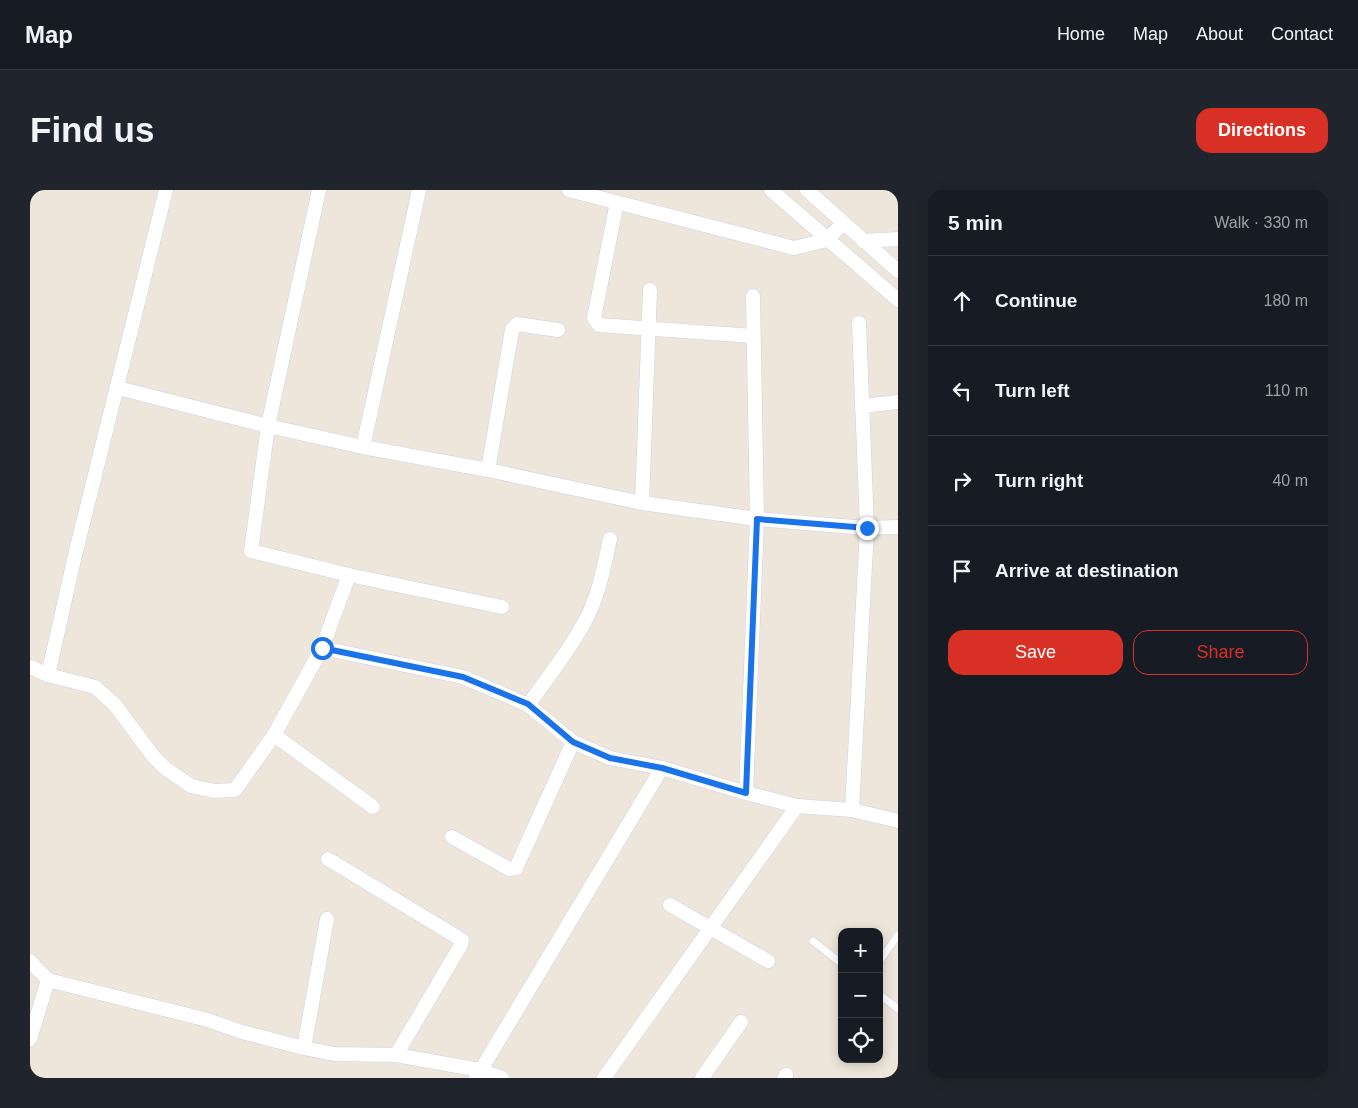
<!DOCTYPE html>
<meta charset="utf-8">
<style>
:root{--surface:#171b24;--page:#20242c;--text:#f1f3f6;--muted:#9ea1a6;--line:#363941;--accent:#d93025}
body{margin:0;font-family:Helvetica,sans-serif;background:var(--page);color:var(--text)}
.controls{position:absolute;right:15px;bottom:15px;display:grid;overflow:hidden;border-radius:10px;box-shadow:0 2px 12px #0003}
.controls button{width:45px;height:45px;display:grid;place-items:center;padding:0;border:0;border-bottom:1px solid var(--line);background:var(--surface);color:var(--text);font:25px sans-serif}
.stop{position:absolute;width:15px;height:15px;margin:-11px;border:4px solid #1a73e8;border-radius:50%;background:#fff}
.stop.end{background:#1a73e8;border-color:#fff;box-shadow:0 1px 5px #0008}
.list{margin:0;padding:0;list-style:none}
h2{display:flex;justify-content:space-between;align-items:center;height:65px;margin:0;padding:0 20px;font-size:21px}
h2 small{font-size:16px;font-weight:400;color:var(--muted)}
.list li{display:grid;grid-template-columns:32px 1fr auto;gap:15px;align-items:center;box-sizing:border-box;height:90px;padding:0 20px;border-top:1px solid var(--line)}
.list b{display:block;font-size:19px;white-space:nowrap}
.list em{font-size:16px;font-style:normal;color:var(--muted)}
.actions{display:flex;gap:10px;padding:15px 20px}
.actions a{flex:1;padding:11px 0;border:1px solid var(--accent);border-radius:15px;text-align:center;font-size:18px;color:var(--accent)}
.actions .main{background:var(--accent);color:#fff}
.icon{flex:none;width:28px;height:28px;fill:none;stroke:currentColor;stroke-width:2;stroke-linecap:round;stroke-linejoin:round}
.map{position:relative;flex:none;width:868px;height:888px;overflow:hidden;border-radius:15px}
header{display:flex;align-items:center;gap:30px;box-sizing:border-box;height:70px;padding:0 25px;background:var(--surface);border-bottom:1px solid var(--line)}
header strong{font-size:24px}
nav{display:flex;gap:28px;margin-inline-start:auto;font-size:18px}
.intro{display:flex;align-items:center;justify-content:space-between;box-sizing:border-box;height:120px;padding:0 30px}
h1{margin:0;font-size:35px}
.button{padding:12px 22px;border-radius:15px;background:var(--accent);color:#fff;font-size:18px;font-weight:700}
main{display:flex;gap:30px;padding:0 30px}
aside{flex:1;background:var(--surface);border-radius:15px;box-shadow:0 2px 12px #0003}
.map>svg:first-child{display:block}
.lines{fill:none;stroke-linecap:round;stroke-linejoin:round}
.service-casing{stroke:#cfd2e4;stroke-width:8}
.minor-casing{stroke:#cfd2e4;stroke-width:15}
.service{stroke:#fff;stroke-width:7}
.minor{stroke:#fff;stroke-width:14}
.route{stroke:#1a73e8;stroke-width:6}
</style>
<header>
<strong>Map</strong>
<nav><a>Home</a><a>Map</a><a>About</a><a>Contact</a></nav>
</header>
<div class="intro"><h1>Find us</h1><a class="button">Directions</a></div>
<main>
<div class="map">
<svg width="868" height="888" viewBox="0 0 868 888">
<rect width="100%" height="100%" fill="#eee6da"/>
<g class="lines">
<g class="service-casing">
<g id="service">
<path d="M783 751 812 774"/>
<path d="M849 772 868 745"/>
<path d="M849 804 868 819"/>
</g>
</g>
<g class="minor-casing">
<g id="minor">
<path d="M289 0 238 236 221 361 319 385 472 417"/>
<path d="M539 0 764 58 797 50 813 33"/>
<path d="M741 0 868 110"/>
<path d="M777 0 868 81"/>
<path d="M587 12 564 128 569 135 723 146"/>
<path d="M833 51 868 49"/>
<path d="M88 198 238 236 333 257 458 280 612 313 727 329 837 338 868 337"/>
<path d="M832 216 868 212"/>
<path d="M333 257 389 0"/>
<path d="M458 280 482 140 487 134 528 140"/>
<path d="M612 313 620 100"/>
<path d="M292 458 319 385"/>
<path d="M0 477 18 485 65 497 85 515 123 566 135 578 161 596 184 601 205 600 244 545 292 458 433 487 498 515 543 552 580 568 632 578 716 603 767 616 822 620 868 631"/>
<path d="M18 485 46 361 136 0"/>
<path d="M498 515C518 487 540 460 555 431 569 406 574 376 580 349"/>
<path d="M244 545 343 617"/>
<path d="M716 603 727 329 723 106"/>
<path d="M822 620 837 338 829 133"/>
<path d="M422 647 479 679 486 678 543 552"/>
<path d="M298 669 432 750 431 755 366 865"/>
<path d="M640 715 738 771"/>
<path d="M0 771 18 790 174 829 212 842 274 858 304 864 366 865 450 880 472 888"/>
<path d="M0 849 18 790"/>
<path d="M274 858 297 729"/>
<path d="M446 888 632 578"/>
<path d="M574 888 767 616"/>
<path d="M672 888 711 832"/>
<path d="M755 888 756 885"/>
</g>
</g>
<use href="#service" class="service"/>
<use href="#minor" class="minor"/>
</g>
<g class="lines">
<path class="route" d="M292 458 433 487 498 514 543 552 580 568 632 578 716 603 727 329 837 338"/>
</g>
</svg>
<div class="controls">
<button>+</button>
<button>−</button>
<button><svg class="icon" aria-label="locate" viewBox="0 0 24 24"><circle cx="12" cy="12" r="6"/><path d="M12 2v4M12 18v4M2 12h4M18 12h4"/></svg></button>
</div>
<div class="stop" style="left:292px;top:458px"></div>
<div class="stop end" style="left:837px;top:338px"></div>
</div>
<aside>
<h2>5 min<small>Walk · 330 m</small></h2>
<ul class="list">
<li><svg class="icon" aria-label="ahead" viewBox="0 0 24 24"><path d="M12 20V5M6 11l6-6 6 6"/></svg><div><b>Continue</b></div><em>180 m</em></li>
<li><svg class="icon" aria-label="left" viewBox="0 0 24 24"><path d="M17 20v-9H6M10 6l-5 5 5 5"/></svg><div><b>Turn left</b></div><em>110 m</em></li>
<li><svg class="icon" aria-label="right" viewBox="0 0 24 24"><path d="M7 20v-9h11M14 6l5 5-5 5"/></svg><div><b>Turn right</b></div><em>40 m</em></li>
<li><svg class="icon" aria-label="arrive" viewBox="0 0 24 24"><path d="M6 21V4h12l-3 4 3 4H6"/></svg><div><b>Arrive at destination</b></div></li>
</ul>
<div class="actions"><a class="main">Save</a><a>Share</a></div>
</aside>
</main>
